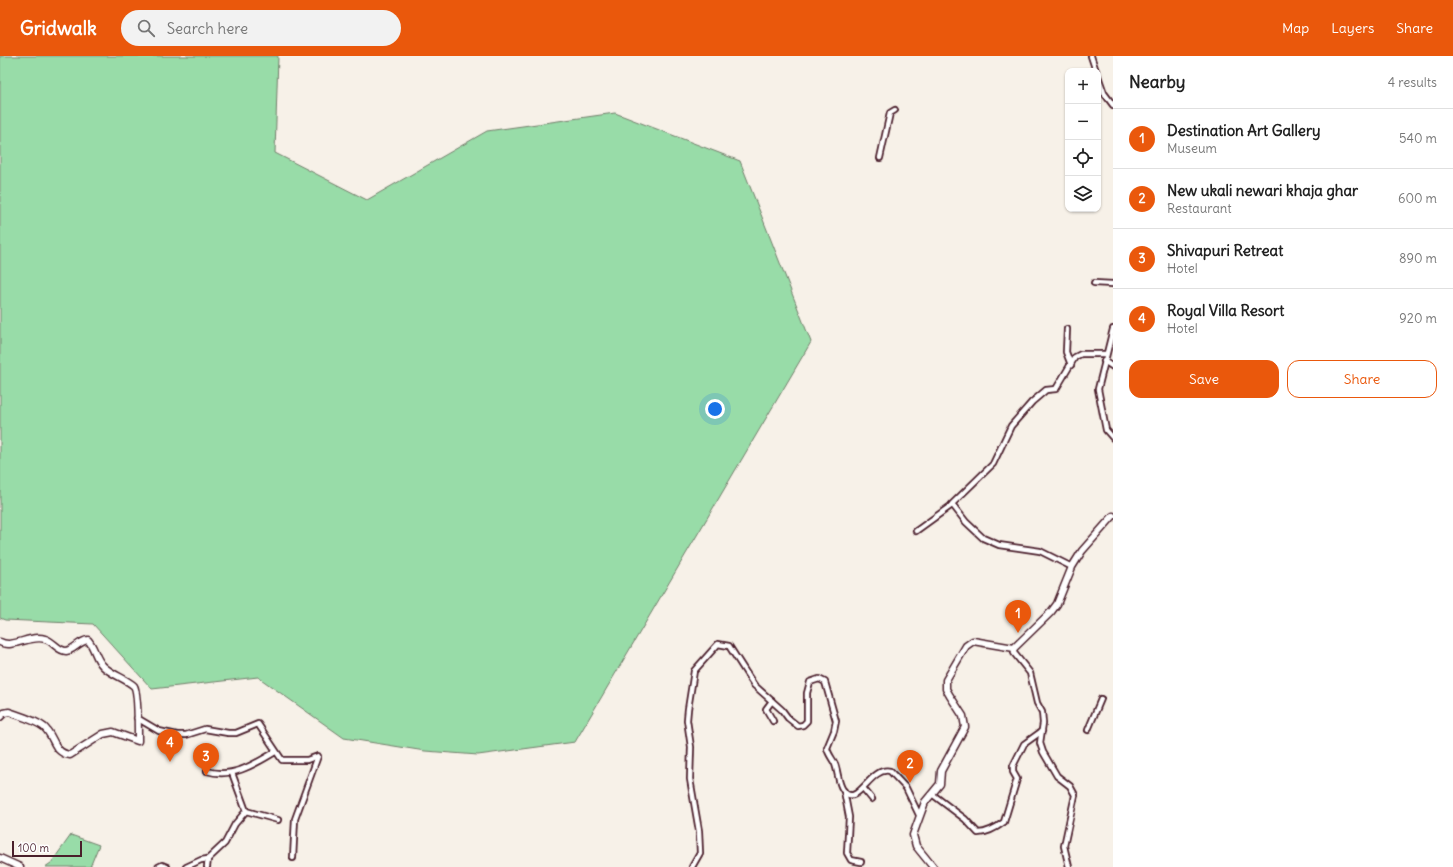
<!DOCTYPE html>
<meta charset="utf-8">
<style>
:root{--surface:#fff;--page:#f2f2f2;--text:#222;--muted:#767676;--line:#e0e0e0;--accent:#ea580c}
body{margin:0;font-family:Delius,sans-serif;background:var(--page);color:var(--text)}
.controls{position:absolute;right:12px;top:12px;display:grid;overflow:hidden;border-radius:8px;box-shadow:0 1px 3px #0004}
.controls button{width:36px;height:36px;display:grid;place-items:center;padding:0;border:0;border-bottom:1px solid var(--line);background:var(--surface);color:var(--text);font:20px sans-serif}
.scale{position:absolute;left:12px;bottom:10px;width:70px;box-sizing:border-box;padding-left:4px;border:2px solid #4a1f2b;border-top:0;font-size:11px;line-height:14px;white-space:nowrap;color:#4a1f2b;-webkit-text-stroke:3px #fff;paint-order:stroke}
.you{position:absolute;left:715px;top:353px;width:14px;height:14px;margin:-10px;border:3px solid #fff;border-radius:50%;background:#1a73e8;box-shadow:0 0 0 6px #1a73e833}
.badge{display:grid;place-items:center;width:26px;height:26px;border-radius:50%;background:var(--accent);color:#fff;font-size:13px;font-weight:700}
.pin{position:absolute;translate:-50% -33px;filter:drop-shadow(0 1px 2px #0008)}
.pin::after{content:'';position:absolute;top:21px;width:14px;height:12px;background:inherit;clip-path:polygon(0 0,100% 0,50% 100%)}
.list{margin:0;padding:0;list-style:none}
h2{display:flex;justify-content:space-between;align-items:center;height:52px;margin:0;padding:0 16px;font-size:17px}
h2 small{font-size:13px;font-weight:400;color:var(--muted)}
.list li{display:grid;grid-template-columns:26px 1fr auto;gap:12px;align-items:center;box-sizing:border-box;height:60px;padding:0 16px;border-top:1px solid var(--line)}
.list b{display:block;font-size:15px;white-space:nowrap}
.list p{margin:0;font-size:13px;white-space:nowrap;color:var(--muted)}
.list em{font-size:13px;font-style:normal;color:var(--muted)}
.actions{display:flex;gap:8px;padding:12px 16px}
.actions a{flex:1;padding:9px 0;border:1px solid var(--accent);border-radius:12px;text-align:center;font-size:14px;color:var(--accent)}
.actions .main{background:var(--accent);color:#fff}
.icon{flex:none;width:22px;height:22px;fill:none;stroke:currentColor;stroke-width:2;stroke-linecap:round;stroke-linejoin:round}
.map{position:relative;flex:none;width:1113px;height:811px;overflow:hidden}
header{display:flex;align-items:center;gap:24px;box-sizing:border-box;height:56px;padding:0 20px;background:var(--accent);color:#fff}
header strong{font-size:19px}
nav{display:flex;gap:22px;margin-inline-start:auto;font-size:14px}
.search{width:280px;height:36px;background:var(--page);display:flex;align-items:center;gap:10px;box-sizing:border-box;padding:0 14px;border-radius:22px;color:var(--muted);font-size:15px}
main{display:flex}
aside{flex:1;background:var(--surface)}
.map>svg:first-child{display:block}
.green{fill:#98dca8;stroke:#717e6a}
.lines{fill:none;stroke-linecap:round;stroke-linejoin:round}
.street-casing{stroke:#4a1f2b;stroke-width:8}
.secondary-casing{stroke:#4a1f2b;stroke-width:9}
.street{stroke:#fff;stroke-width:4.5}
.secondary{stroke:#fff;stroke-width:6}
</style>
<header>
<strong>Gridwalk</strong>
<div class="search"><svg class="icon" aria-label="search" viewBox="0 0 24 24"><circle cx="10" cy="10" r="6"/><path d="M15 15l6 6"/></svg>Search here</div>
<nav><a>Map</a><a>Layers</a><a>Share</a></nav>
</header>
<main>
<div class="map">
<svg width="1113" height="811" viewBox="0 0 1113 811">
<rect width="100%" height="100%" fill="#f7f1e8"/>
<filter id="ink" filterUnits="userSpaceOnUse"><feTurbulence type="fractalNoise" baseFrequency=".025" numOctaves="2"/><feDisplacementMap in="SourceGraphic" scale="8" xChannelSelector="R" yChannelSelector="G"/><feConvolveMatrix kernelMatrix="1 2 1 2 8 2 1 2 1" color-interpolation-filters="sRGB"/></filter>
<g filter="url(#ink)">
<g class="green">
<path d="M0 0H278L275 97 367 144 487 75 615 57 740 105 811 286 575 686 478 699 425 695 344 682 258 621 152 633 93 568 5 564 0 562Z"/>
<path d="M71 779 99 789 90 811H45L51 807Z"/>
</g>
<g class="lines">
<g class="street-casing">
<g id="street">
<path d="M1091 0 1096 15"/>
<path d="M1098 20 1104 37 1113 49"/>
<path d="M880 102 890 57 895 54"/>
<path d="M1094 227 1113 228"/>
<path d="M1067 273 1066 296 1071 309"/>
<path d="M1113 273 1098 333 1106 374 1113 382"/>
<path d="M1104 305 1113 311"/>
<path d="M916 475 952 449"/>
<path d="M1072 511 1040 495 999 489 983 482 966 466 952 448 993 408 1011 370 1032 346 1046 334 1056 333 1075 301 1081 298H1106"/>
<path d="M1014 592V597L1030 617 1037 647 1042 656 1043 667 1040 687 1043 696 1057 720 1070 730 1075 739 1064 790 1069 811"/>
<path d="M772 645 766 653 773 665"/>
<path d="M137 662 159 675 177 679H186L205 673 228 677H236L258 668 282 704H307L318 700 295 763 293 802"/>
<path d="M1088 674 1101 643"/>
<path d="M207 715C232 723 255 708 275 696"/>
<path d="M863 732 872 743"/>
<path d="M844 735 849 761 847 797 851 804 861 806"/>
<path d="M932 738 965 763 978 777C988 777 996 772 1004 766L1017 723 1013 716V710L1024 688 1042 675"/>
<path d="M246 755 278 764"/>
<path d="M158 811 162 809 167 811"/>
<path d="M186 811 201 804 208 803"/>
<path d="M207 811 208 803 225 787 235 768 246 755 232 717"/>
<path d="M692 811 700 797 699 775 690 723 691 691 687 664 688 653 694 615 718 588 729 590 754 629 782 654 788 662 798 670 803 669 807 665V637L810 626 819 623 825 626 836 665 834 675 827 692C828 698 832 702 835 708 838 716 838 727 843 734 857 754 870 710 890 715L906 732 919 759"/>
</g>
</g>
<g class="secondary-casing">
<g id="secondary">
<path d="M0 586C13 593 31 578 45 583 53 585 58 595 66 595 74 594 79 585 88 584 95 592 95 602 103 610 112 619 125 622 134 630 138 635 138 676 138 685L113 676 103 678 70 699C53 697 55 681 44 671 35 664 20 660 9 656L4 657 0 661"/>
<path d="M0 802 20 811"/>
<path d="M933 811 916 790 913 779 925 746 940 728 941 715 965 671 963 660 950 640 946 633V624L966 590 973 585 1014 592 1051 556 1057 548 1072 511 1082 495 1113 460"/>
</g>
</g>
<use href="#street" class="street"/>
<use href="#secondary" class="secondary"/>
</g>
</g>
</svg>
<div class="controls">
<button>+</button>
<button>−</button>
<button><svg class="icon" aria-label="locate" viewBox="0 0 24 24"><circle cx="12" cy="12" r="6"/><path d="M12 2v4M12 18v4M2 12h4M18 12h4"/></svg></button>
<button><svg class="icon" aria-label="layers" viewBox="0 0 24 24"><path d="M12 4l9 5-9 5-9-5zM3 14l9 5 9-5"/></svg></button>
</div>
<div class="scale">100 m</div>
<div class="you"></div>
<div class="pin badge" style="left:1018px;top:577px">1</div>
<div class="pin badge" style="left:910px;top:727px">2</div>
<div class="pin badge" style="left:206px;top:720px">3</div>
<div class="pin badge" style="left:170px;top:706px">4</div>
</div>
<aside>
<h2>Nearby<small>4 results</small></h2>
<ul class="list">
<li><span class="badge">1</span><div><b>Destination Art Gallery</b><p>Museum</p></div><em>540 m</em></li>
<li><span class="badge">2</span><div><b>New ukali newari khaja ghar</b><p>Restaurant</p></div><em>600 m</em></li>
<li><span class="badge">3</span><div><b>Shivapuri Retreat</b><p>Hotel</p></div><em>890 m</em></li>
<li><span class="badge">4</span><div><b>Royal Villa Resort</b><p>Hotel</p></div><em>920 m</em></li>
</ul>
<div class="actions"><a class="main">Save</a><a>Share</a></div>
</aside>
</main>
